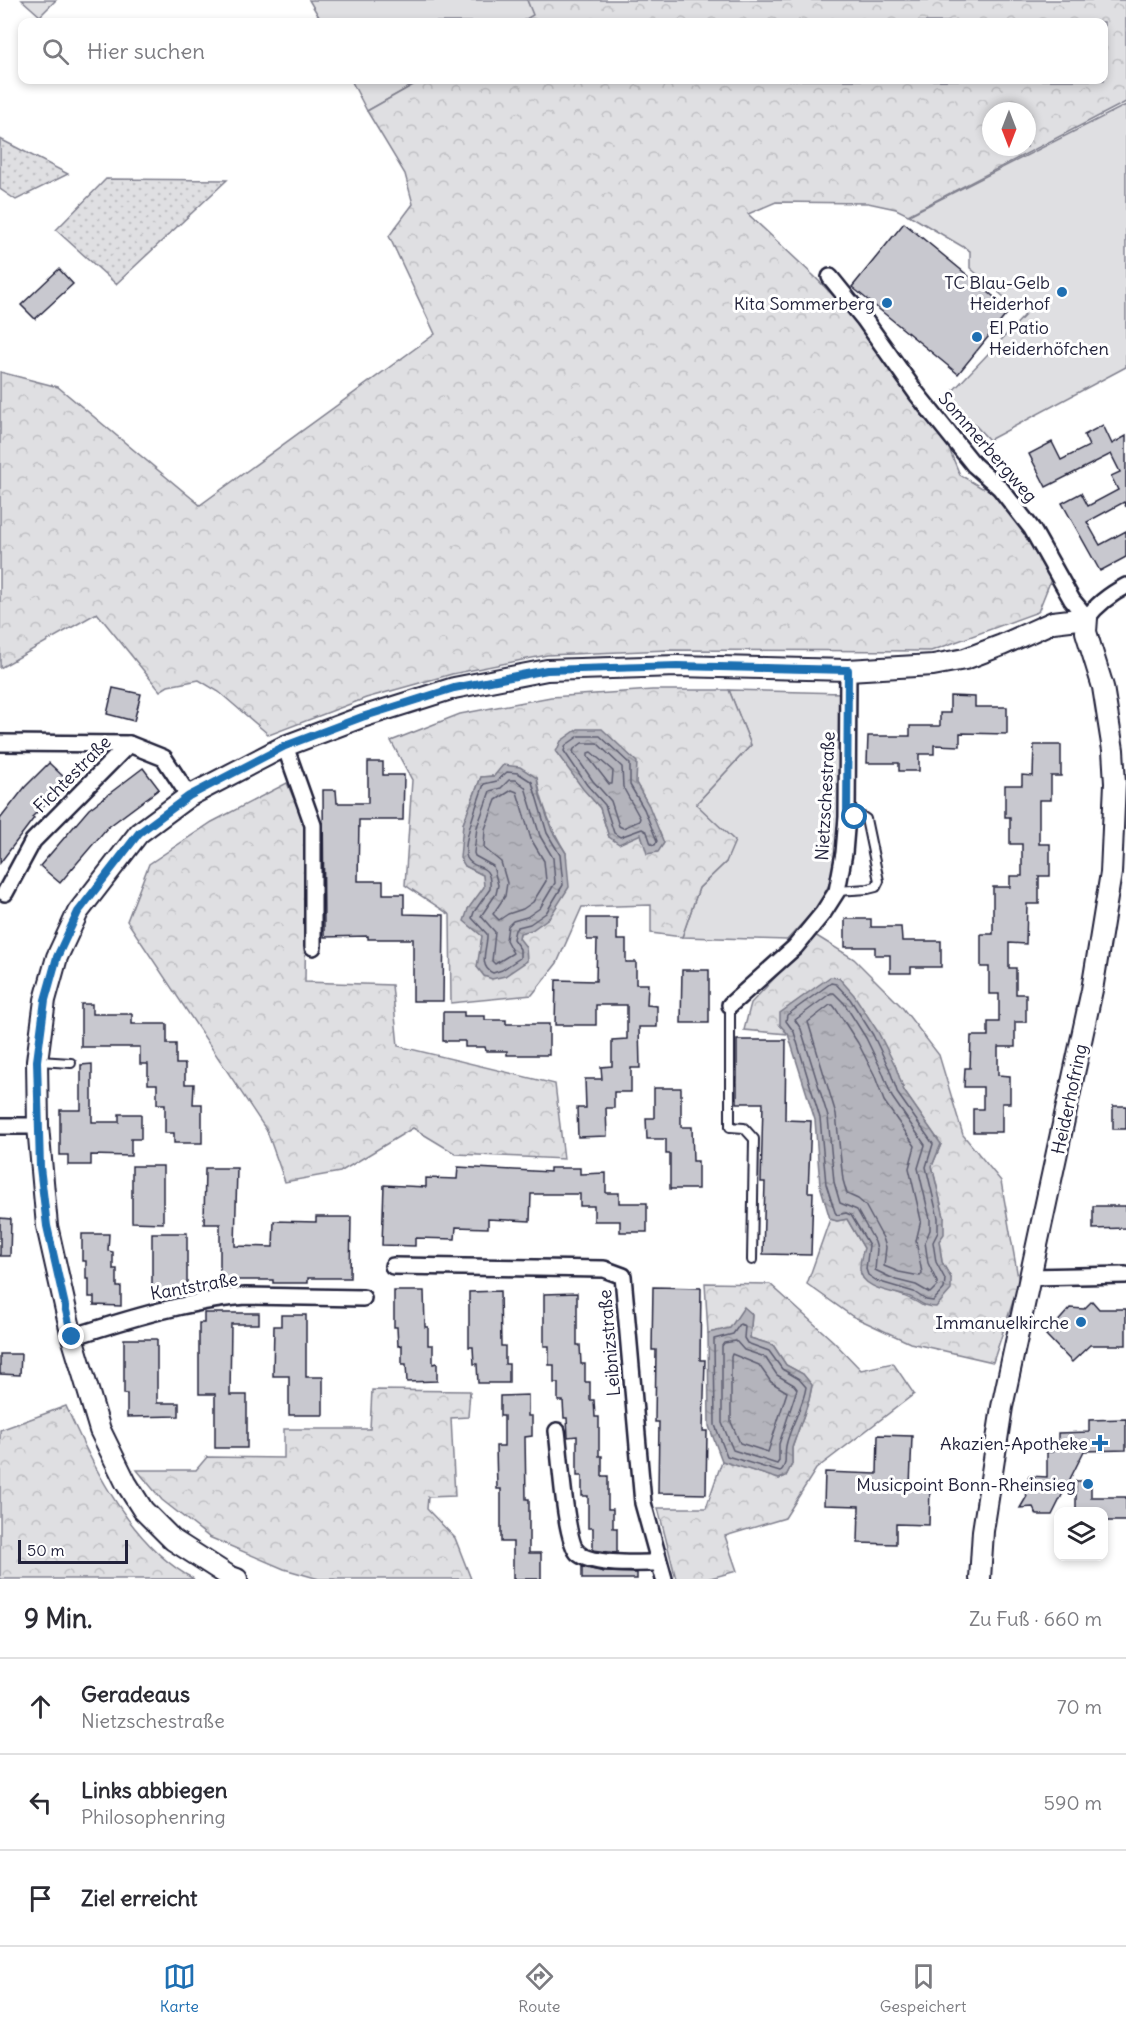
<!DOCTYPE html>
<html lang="de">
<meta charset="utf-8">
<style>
:root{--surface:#fff;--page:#f7f7f7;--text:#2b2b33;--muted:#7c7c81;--line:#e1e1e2;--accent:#1f6fb2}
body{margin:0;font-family:Delius,sans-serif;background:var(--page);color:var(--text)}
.controls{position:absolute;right:18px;bottom:18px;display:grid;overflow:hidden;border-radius:12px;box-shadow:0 3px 9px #0003}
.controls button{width:54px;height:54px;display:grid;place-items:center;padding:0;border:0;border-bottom:2px solid var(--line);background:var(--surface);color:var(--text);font:30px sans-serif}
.compass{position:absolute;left:982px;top:102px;width:54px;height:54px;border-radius:50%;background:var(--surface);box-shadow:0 3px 9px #0003;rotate:180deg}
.scale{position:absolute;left:18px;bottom:15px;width:110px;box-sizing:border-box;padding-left:6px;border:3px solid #22223b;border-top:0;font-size:16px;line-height:21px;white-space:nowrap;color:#22223b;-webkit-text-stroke:4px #fff;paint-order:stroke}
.stop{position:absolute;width:18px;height:18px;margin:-14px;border:4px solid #1f6fb2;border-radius:50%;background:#fff}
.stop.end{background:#1f6fb2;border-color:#fff;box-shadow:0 2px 6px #0008}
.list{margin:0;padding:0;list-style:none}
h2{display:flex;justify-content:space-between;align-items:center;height:78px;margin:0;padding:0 24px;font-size:26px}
h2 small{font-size:20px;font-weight:400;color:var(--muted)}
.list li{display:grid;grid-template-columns:39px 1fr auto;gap:18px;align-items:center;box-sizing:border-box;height:96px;padding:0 24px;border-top:2px solid var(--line)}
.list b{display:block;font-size:22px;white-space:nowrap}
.list p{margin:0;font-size:20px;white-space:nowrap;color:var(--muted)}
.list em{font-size:20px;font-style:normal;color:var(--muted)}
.icon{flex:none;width:33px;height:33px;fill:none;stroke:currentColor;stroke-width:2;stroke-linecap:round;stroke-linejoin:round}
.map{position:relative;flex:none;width:1126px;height:1579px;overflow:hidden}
.search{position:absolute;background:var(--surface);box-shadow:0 3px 9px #0003;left:18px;right:18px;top:18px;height:66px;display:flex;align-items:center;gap:15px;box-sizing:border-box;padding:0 21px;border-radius:12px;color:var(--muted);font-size:22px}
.sheet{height:366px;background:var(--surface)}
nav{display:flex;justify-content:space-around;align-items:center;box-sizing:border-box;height:84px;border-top:2px solid var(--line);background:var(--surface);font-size:16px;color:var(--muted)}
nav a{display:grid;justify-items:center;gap:3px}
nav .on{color:var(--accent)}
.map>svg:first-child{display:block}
.grass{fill:#dfdfe2;stroke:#80808e;stroke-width:1.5}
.forest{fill:url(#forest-crowns);stroke:#80808e;stroke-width:1.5;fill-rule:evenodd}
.garden{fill:url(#garden-dots);stroke:#80808e;stroke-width:1.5}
.water{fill:url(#water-ripples);stroke:#7a7a88;stroke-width:1.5}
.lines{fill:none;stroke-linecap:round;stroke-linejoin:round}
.shore{stroke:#5c5c6f;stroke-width:1.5}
.building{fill:#c8c8cf;stroke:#22223b;stroke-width:1.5}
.service-casing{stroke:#22223b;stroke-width:12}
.minor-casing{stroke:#22223b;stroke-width:20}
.tertiary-casing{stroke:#22223b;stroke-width:24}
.service{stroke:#fff;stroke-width:8}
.minor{stroke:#fff;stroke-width:15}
.tertiary{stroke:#fff;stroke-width:20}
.route{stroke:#1f6fb2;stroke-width:8}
.poi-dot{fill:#1f6fb2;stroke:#fff;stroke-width:2}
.labels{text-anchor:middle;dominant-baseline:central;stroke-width:6;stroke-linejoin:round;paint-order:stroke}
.poi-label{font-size:18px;fill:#22223b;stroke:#fff;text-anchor:end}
.street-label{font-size:18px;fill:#22223b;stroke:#fff}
</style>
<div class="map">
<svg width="1126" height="1579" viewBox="0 0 1126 1579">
<defs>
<pattern id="forest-crowns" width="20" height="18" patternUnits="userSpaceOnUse" patternTransform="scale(1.5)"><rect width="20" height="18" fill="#dfdfe2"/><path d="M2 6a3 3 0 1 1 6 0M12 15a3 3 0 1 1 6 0" fill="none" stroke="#bfbfc3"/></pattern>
<pattern id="garden-dots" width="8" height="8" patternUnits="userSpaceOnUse" patternTransform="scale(1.5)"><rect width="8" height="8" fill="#dfdfe2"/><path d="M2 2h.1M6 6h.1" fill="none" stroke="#bfbfc3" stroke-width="1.8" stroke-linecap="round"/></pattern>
<pattern id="water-ripples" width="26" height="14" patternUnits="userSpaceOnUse" patternTransform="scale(1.5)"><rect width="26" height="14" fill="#b4b4bc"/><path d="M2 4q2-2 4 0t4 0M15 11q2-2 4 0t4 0" fill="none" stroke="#9a9aa2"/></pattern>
</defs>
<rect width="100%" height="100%" fill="#fff"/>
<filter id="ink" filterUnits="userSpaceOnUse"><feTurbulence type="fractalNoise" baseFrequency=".0167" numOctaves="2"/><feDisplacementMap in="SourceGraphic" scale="12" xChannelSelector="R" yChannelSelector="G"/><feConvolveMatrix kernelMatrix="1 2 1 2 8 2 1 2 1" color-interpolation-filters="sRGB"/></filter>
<g filter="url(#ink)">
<g class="grass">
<path d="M22 0H56L40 16Z"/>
<path d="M309 0H527L534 15 521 22H322Z"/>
<path d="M351 80H422L367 111Z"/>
<path d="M1126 105V367L989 440 948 396 1025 315 970 268V251L909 215Z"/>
<path d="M729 690 842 693 837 869 818 906 787 940 682 937 699 888 726 862 696 804 751 745Z"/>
</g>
<g class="forest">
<path d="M527 0H1126V102L908 215 896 209 868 203 776 202 748 214 814 276 852 315 919 412 947 444 960 475 982 488 995 486 1052 577 1038 612 931 651 668 650 547 655 452 674 366 698 269 735 219 692 199 680 168 686 160 691 97 613 0 668V372L58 387 200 505 435 334 389 236 413 204 405 174 367 111 422 80H1104V22H521L533 15ZM991 111H1027V147H991Z"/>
<path d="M652 690H729L751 745 696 804 735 841 726 862 699 888 682 937 651 933V905L582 907 557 963 532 995 451 1003 450 915 405 885 412 780 391 741 460 714 551 697ZM556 752 636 783 649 806 648 854 641 834 609 837 600 808ZM494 776 537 778C542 807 551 829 566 853L520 933 519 938 478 967 482 936 468 909 485 887 483 875 465 866 463 824 481 777Z"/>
<path d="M287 783 307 829 305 982 392 985 398 1046 555 1084 564 1159 456 1154 413 1128 340 1172 285 1182 267 1131 127 921 149 864 212 822Z"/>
<path d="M815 935 854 959 901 1006 939 1055 963 1135 1001 1181 1019 1283 993 1362 910 1343 852 1316 807 1284 830 1219 837 1221 847 1219 864 1248 863 1278C882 1292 905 1293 923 1306L951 1278 942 1262 939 1241 944 1217 932 1166 941 1144 904 1091 895 1065 780 1025 788 1034 744 1030 751 1003Z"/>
<path d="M705 1283 770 1284 833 1341 861 1370 893 1363 914 1394 816 1469 785 1518 725 1536 737 1571 707 1579H676L658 1508H706L722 1461 779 1479 786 1476 792 1464V1448L809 1400 812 1386 803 1374 786 1365 773 1345 750 1338 752 1314 744 1308 730 1329 708 1333Z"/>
<path d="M372 1390 470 1391 468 1417 451 1418 455 1496 428 1497 427 1509 455 1538 471 1579H319L284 1569 209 1537 162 1500 137 1470H196L207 1457 284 1458V1429H370Z"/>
<path d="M66 1406C93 1467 132 1547 194 1579H0V1430Z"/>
</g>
<g class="garden">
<path d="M0 139 68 174 16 200 0 189Z"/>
<path d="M106 179 227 180 116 284 56 230Z"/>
</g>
<g class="water">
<path d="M578 729H602L637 762 636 783 649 806 664 843 658 852 647 854 641 834 619 844 609 837 600 808 583 789 556 752 561 741Z"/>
<path d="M503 765 520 767 537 778 540 796 552 831 566 853 569 887 550 917 532 930 520 933 519 938 526 947 527 961 505 976 492 979 484 976 477 967 482 936 464 921 468 909 484 887 483 875 465 866 460 858 463 824 481 777 494 776Z"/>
<path d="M830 977 839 978 854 995 878 1032 895 1065 904 1091 941 1144 932 1166 944 1217V1234L939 1241 942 1262 951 1278V1290L936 1307C920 1306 922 1302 910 1297 895 1292 859 1290 860 1267 860 1261 862 1254 864 1248L847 1219 837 1221 830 1219 820 1185 815 1120 788 1034 780 1025V1013Z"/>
<path d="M744 1307 752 1314 750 1338 773 1345 786 1365 803 1374 812 1385 809 1400 792 1448V1464L786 1476 779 1479 722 1461 709 1426 708 1333 730 1328Z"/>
</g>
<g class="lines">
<g class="shore">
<path d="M579 736H600L630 764V785L644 809 657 841 655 845 651 844 647 832 642 829 620 837 614 833 605 805 587 785 564 751 566 745Z"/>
<path d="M582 743H597L622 767 623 787 640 818 639 821 623 828 619 826 611 801 593 781 573 752 574 749Z"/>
<path d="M591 752 613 771 612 784H609L588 757V753Z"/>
<path d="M507 772 518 773 532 782 547 833 560 855 563 885 546 913 530 924 518 927 515 930 513 939 520 949V958L502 970 493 973C477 966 488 947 487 934L472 918 474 912 490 889C492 860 474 872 467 858 461 844 479 799 484 784L497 781Z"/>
<path d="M509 780H516L525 787 540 836 553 858 555 883 540 908 527 917 513 921 508 926 506 940 513 953 495 964 492 961 495 932 481 916 496 894 498 885 493 866 475 856 474 853 477 827 490 791 501 788Z"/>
<path d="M512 790 517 792 531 839 544 861 546 881 533 902 523 909 508 914 499 920 493 914 505 896 507 883 501 862 484 848 485 829 496 800Z"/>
<path d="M831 983 836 984 850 999 873 1035 889 1068 898 1094 933 1144 926 1167 938 1218V1232L933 1242 936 1262 945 1279 944 1289 933 1301 926 1300 914 1292 877 1281 868 1275 866 1269 869 1245 851 1215 846 1213 837 1215 835 1212 826 1184 820 1118 794 1032 786 1021 787 1015Z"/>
<path d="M831 993H834L844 1003 866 1038 882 1071 892 1097 925 1145 918 1168 930 1219V1230L925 1242 928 1263 937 1282V1286L930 1293 916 1285 896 1280 875 1270 877 1249 875 1242 857 1210 840 1203 834 1182 828 1117 801 1029 795 1020Z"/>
<path d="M830 1005H833L836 1009 858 1043 874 1074 884 1101 915 1146 909 1168 921 1220 916 1241 922 1273 920 1276 899 1272 884 1266 886 1247 883 1238 865 1205 858 1199 847 1194 843 1180 836 1114 808 1022Z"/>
<path d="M740 1324 745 1326 744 1338 747 1343 769 1351 782 1369 799 1379 806 1387C803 1408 790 1426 786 1446 784 1457 788 1464 780 1472L727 1456 715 1425 714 1339 733 1334Z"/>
<path d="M736 1341 744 1350 765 1357 777 1375 794 1385 797 1389 779 1444V1461L777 1464 733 1450 722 1423V1346L724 1343Z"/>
<path d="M732 1354 759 1365 771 1382 787 1392 768 1452 740 1443 731 1422V1357Z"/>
</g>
</g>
<g class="building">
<path d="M904 223 1010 310 958 374 852 287Z"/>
<path d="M59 269 73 284 35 319 21 305Z"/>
<path d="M1103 425 1112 444 1126 436V507L1124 502 1087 522 1100 545 1126 531V557L1100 571 1062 503 1081 493 1088 506 1118 490 1111 476 1120 472 1111 454 1046 487 1029 454 1052 442 1061 460 1089 446 1084 435Z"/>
<path d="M113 688 141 694 134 721 107 714Z"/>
<path d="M950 696 975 697V707H1007V734L960 733V746L934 745V754H919V771H899V763H867L868 736H910V726H940V713H950Z"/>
<path d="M1034 745H1061V776H1051V800H1039V844H1050V876H1039V904H1027L1026 944 1009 943V968H1016V994H1026V1022H1015V1047H998V1075L1010 1076V1103H1002V1132H973V1109H983V1087H964L965 1068H970L971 1036H988V1022H999V994H989V967H981V934H993V887H1010V876H1022V844H1010V817H1005V785H1022V775L1033 776Z"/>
<path d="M368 762H383V775H404L403 820H359L358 881H383V894H404V914L444 915 443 1001H413V939H368V936L324 937 323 790H336L337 803H368Z"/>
<path d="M49 763 68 781 32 817 34 818 0 863V819L25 787Z"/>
<path d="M143 768 159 789 107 828 60 883 40 866 89 809Z"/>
<path d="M587 918H617V940H626V962H636V984H648L647 1005 657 1006V1027H639L640 1068H631V1092H614V1108H606L607 1136 578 1137 577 1108H586L585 1079H602L601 1067 612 1066V1040L627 1039V1005H596V1025H555L556 980 596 981 597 940H587Z"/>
<path d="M845 919H871V927H901L902 941H941V967H911V973H890V955H875V947H845Z"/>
<path d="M682 970H709V1023H681Z"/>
<path d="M81 1004H92V1014H132V1024H167V1044H176V1064H185V1084H194L193 1104H202V1143H174V1133H165V1104H157V1084H148V1064H140V1047H81Z"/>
<path d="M443 1012H464V1016H485V1020H506V1024H549V1055H507V1051H486L485 1047H465V1041H443Z"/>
<path d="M737 1040H786L785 1120 811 1121 808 1192H813L811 1255 763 1254 765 1182H761L763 1103H737Z"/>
<path d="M92 1064V1122H119V1114H141V1139H131V1156L91 1155V1165H68V1155H60V1110H81V1065Z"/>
<path d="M654 1088H681V1127H692L693 1161H698V1189H670V1154H666V1139H647L646 1118H654Z"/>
<rect x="1113" y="1106" width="13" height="23"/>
<path d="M132 1166H163V1223L132 1222Z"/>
<path d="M458 1167 550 1172V1168H580V1174L606 1173V1193H619V1203H647V1232H620V1221H594V1206H580V1194H531L530 1221 488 1219V1228L456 1227 455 1239 415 1238V1246L382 1245 384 1185 426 1187V1178L457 1179Z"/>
<path d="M205 1168H237L235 1246 273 1247 274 1221 316 1222V1217H351L350 1278H308V1283H273V1280H220V1224H204Z"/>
<path d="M1093 1206H1126V1228L1093 1229Z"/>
<path d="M0 1218 11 1219 10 1256H0Z"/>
<rect x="152" y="1233" width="35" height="57"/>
<path d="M82 1234H109L108 1251 113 1252V1269H117V1287H121V1306L94 1305V1297H89V1279H86V1261H82Z"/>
<path d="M653 1287 701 1288 700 1360H705L703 1431H707L706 1494 658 1493 659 1422H655L656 1350H652Z"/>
<path d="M394 1291H424L425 1327H428V1345H433V1364L437 1363V1381L407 1382 406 1364H402V1345L398 1346 397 1327H394Z"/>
<path d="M500 1291 501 1346H505V1364H509V1383H478L477 1364H474L473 1347H469V1292Z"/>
<path d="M577 1293V1345H580L581 1364H585V1382H590V1400H594L595 1417H599V1456H602V1476H608V1509H613V1528H617V1553L593 1550V1528H588V1496H582V1476H577V1436L568 1437 567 1418H564L563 1401H558V1383H554V1365H549V1346H544V1294Z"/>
<path d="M1092 1301 1099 1309H1126V1345H1090L1072 1362 1046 1335 1070 1308 1084 1309Z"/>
<path d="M204 1313H259V1324H231L230 1395H247V1448H215V1394H199V1323H204Z"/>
<path d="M281 1315H306V1377H323V1415H289V1376H273L274 1326H281Z"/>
<path d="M124 1339H157V1403H179V1416L127 1417V1394H124Z"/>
<path d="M0 1354H21L20 1375 0 1374Z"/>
<path d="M528 1395V1416H532V1436L525 1437 526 1499H529V1553H541V1579H513V1542H501V1489H497L496 1446H504V1416H500V1396Z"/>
<path d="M1126 1419V1450L1084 1451 1052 1515H1037L1033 1507 1020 1508 1027 1496 1022 1489 1029 1476 1047 1477V1452H1053V1442H1058V1433L1089 1432V1420Z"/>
<path d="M878 1435 912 1436 910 1486 930 1487 929 1525 896 1524V1544L858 1543 859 1506 824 1505 825 1472 877 1474Z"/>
<path d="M1076 1481H1091V1497H1126V1521H1104V1512H1076Z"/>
<path d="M582 1567 604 1572 637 1573V1579H582Z"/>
</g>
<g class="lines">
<g class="service-casing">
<g id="service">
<path d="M837 891 868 889 876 887 879 881 866 819 863 817H847"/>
<path d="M730 1005V1127L744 1128 754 1139 752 1260"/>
<path d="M39 1061 71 1063"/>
</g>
</g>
<g class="minor-casing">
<g id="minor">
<path d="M830 277 864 319 917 394 974 465 1000 488 1032 529 1072 600 1087 618C1097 604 1111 594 1126 586"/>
<path d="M0 743 129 744 164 758 189 796"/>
<path d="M285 746 313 825V947"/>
<path d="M5 893 33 841 129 744"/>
<path d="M730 1005 795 947 823 913 837 891 844 853 847 817 848 670"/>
<path d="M0 1126H38"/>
<path d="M393 1266 604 1269 623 1276 643 1503 664 1579"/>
<path d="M1030 1277 1126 1275"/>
<path d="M72 1337C128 1319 186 1301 245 1296L363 1298"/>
<path d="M557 1431C560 1452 565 1542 578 1553 591 1566 641 1563 659 1563"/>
</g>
</g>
<g class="tertiary-casing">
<path id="tertiary" d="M237 1579 229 1576 173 1540 143 1510 126 1483 100 1430 72 1337 47 1226 38 1126 37 1061 45 1000 57 957 78 912 139 833 189 796 285 746 362 717 454 688 547 670 677 666 848 670 933 665 965 659 1002 645 1053 622 1087 618 1086 632 1103 687 1113 750 1115 783 1111 873 1092 990 1002 1407 983 1531 980 1579"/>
</g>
<use href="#service" class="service"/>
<use href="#minor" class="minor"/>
<use href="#tertiary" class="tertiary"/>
</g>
</g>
<g class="lines" filter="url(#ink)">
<path class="route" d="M72 1337 47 1226 40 1167 37 1061 45 1000 57 957 78 912 139 833 189 796 285 746 362 717 454 688 547 670 677 666 848 670 847 817H855"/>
</g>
<g class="poi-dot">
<circle cx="1062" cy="292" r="6"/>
<circle cx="887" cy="303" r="6"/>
<circle cx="977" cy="337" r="6"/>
<circle cx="1081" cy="1322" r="6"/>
<path d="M1097 1434h6v6h6v6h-6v6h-6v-6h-6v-6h6z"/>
<circle cx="1088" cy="1484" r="6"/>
</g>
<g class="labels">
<g class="poi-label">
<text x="1050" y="282">TC Blau-Gelb<tspan x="1050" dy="21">Heiderhof</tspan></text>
<text x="875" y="303">Kita Sommerberg</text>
<text x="989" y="327" text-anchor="start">El Patio<tspan x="989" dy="21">Heiderhöfchen</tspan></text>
<text x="1069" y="1322">Immanuelkirche</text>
<text x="1088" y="1443">Akazien-Apotheke</text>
<text x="1076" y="1484">Musicpoint Bonn-Rheinsieg</text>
</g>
<g class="street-label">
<text transform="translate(988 447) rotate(49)">Sommerbergweg</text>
<text transform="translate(72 774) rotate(-45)">Fichtestraße</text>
<text transform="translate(825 796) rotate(-87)">Nietzschestraße</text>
<text transform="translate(1069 1099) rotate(-78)">Heiderhofring</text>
<text transform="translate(194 1286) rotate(-10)">Kantstraße</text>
<text transform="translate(609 1343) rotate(-95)">Leibnizstraße</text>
</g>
</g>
</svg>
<div class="controls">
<button><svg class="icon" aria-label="layers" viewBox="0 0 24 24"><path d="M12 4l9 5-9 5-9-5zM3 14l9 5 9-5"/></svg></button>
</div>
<svg class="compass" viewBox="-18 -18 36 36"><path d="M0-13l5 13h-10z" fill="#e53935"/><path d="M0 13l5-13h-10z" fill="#7c7c81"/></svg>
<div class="scale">50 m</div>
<div class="stop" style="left:855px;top:817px"></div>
<div class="stop end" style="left:72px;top:1337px"></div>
<div class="search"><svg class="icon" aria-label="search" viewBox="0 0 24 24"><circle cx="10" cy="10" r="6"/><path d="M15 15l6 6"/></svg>Hier suchen</div>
</div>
<section class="sheet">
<h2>9 Min.<small>Zu Fuß · 660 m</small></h2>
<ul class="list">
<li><svg class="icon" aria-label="ahead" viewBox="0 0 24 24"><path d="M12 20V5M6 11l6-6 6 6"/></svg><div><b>Geradeaus</b><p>Nietzschestraße</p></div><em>70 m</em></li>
<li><svg class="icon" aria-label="left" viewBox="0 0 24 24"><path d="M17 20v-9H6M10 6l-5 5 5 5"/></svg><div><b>Links abbiegen</b><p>Philosophenring</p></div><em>590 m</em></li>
<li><svg class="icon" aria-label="arrive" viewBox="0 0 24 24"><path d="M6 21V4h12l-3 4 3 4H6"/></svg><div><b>Ziel erreicht</b></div></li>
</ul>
</section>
<nav>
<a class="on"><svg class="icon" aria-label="map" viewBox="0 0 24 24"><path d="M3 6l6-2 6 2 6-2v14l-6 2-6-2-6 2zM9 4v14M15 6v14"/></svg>Karte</a>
<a><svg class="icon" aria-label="directions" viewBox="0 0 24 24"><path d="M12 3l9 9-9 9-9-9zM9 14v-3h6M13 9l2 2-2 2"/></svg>Route</a>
<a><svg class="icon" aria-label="saved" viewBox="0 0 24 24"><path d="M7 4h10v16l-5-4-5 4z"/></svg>Gespeichert</a>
</nav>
